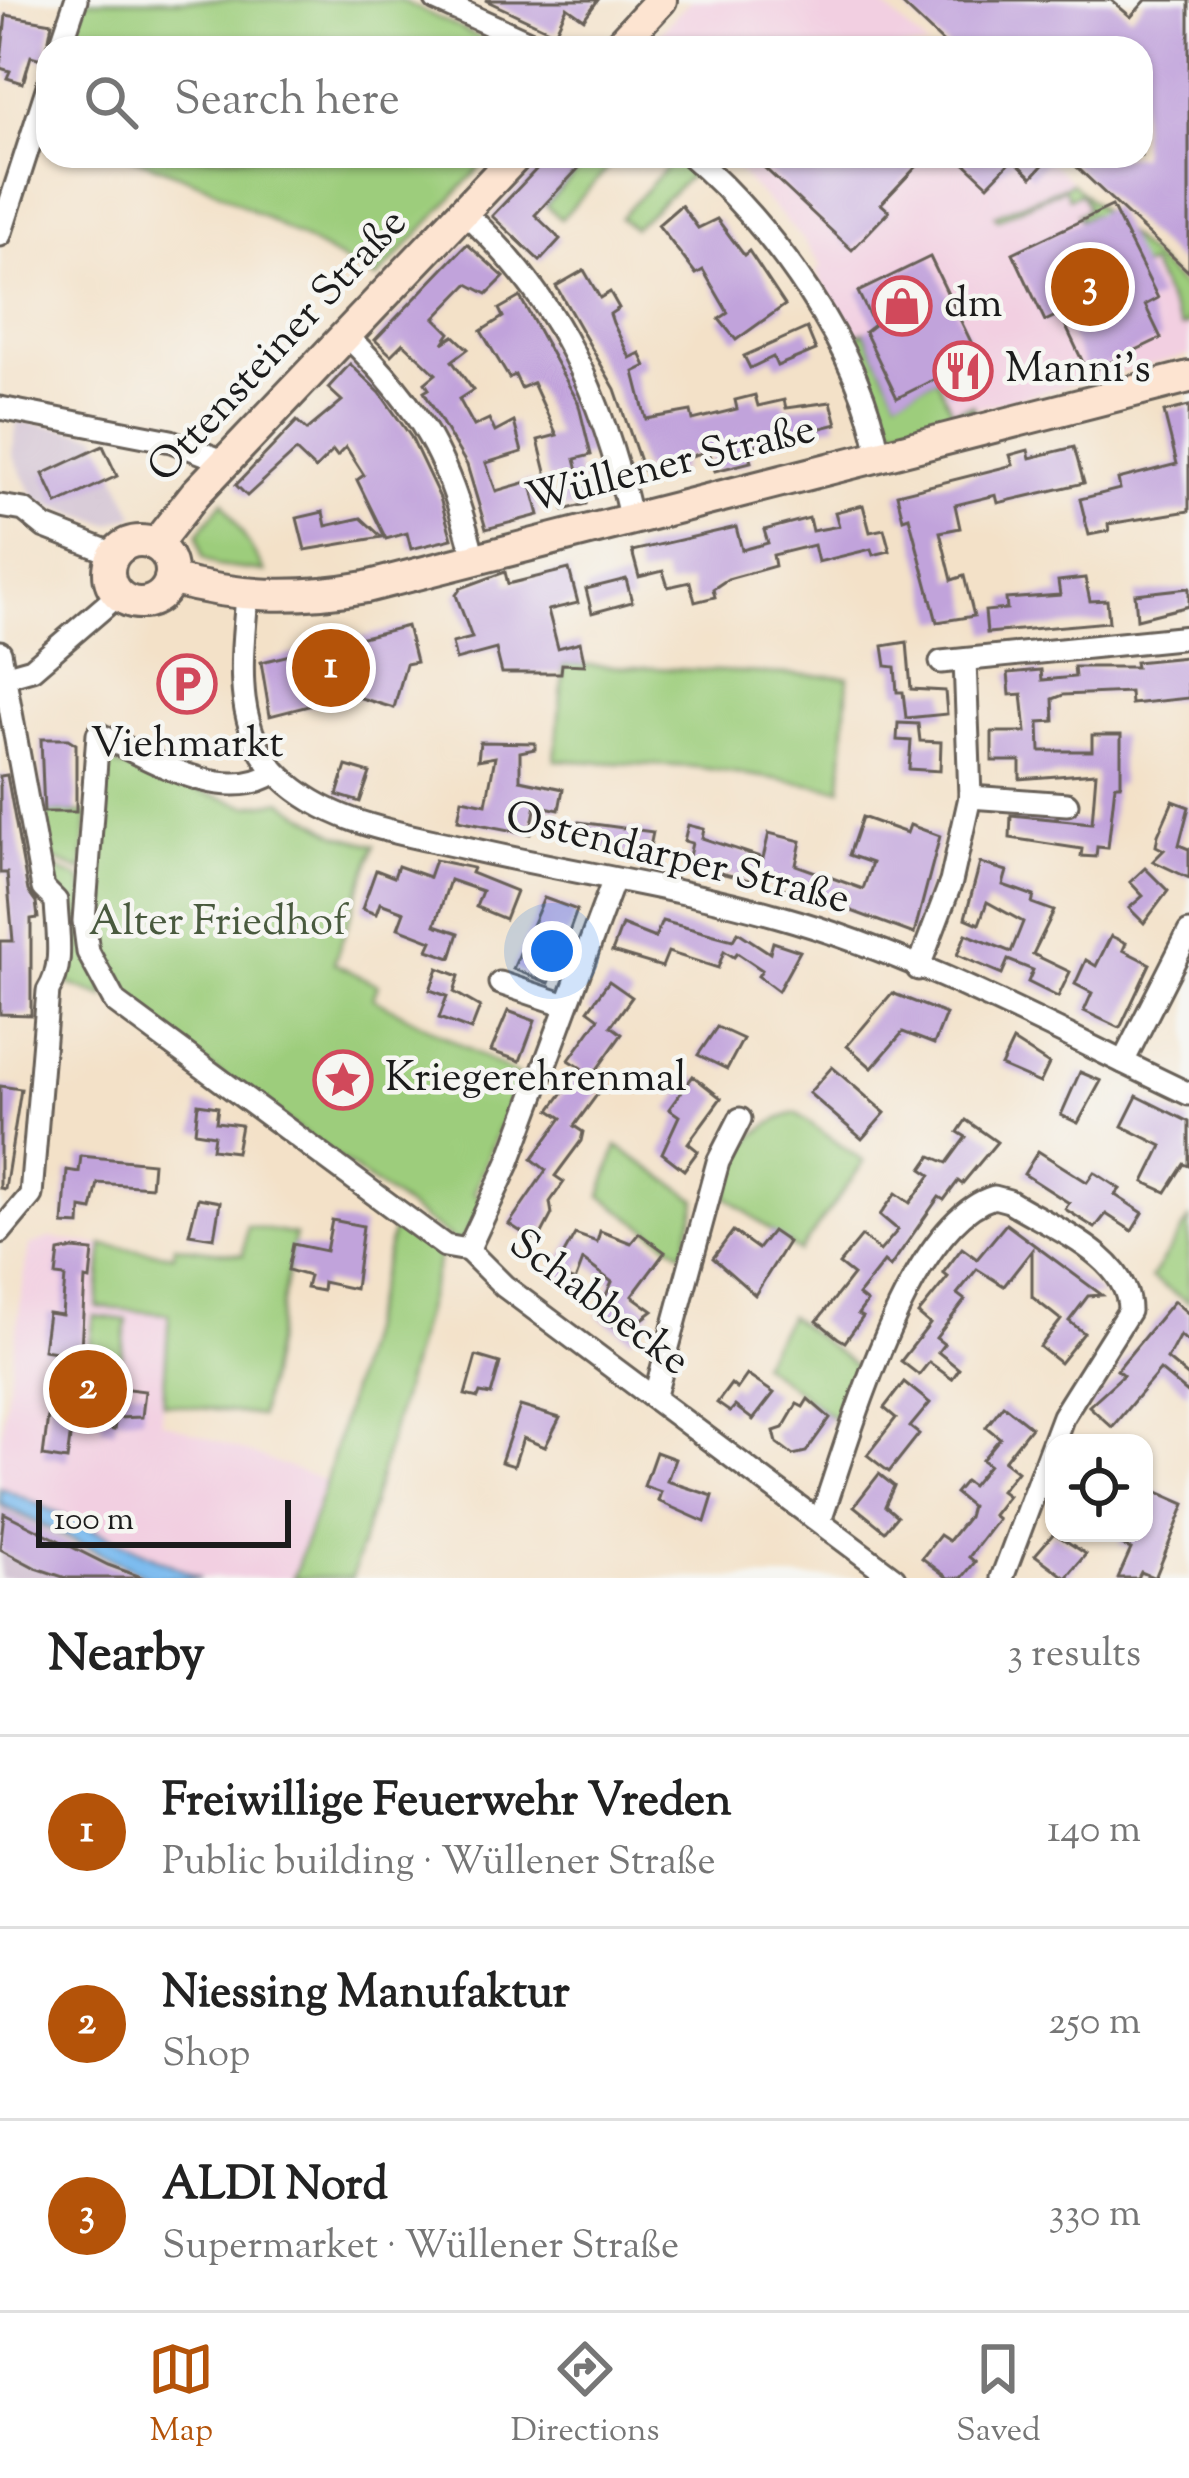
<!DOCTYPE html>
<meta charset="utf-8">
<style>
:root{--surface:#fff;--page:#f6f6f6;--text:#222;--muted:#767676;--line:#e0e0e0;--accent:#b45309}
body{margin:0;font-family:"Sorts Mill Goudy",serif;background:var(--page);color:var(--text)}
.controls{position:absolute;right:36px;bottom:36px;display:grid;overflow:hidden;border-radius:24px;box-shadow:0 3px 9px #0004}
.controls button{width:108px;height:108px;display:grid;place-items:center;padding:0;border:0;border-bottom:3px solid var(--line);background:var(--surface);color:var(--text);font:60px sans-serif}
.scale{position:absolute;left:36px;bottom:30px;width:255px;box-sizing:border-box;padding-left:12px;border:6px solid #1c1c1c;border-top:0;font-size:33px;line-height:42px;white-space:nowrap;color:#1c1c1c;-webkit-text-stroke:9px #f6f6f2;paint-order:stroke}
.you{position:absolute;left:552px;top:951px;width:42px;height:42px;margin:-30px;border:9px solid #fff;border-radius:50%;background:#1a73e8;box-shadow:0 0 0 18px #1a73e833}
.badge{display:grid;place-items:center;width:78px;height:78px;border-radius:50%;background:var(--accent);color:#fff;font-size:39px;font-weight:700}
.pin{position:absolute;translate:-50% -50%;border:6px solid #fff;box-shadow:0 3px 12px #0006}
.list{margin:0;padding:0;list-style:none}
h2{display:flex;justify-content:space-between;align-items:center;height:156px;margin:0;padding:0 48px;font-size:51px}
h2 small{font-size:39px;font-weight:400;color:var(--muted)}
.list li{display:grid;grid-template-columns:78px 1fr auto;gap:36px;align-items:center;box-sizing:border-box;height:192px;padding:0 48px;border-top:3px solid var(--line)}
.list b{display:block;font-size:45px;white-space:nowrap}
.list p{margin:0;font-size:39px;white-space:nowrap;color:var(--muted)}
.list em{font-size:39px;font-style:normal;color:var(--muted)}
.icon{flex:none;width:66px;height:66px;fill:none;stroke:currentColor;stroke-width:2;stroke-linecap:round;stroke-linejoin:round}
.map{position:relative;flex:none;width:1189px;height:1578px;overflow:hidden}
.search{position:absolute;background:var(--surface);box-shadow:0 3px 9px #0004;left:36px;right:36px;top:36px;height:132px;display:flex;align-items:center;gap:30px;box-sizing:border-box;padding:0 42px;border-radius:36px;color:var(--muted);font-size:45px}
.sheet{height:732px;background:var(--surface)}
nav{display:flex;justify-content:space-around;align-items:center;box-sizing:border-box;height:168px;border-top:3px solid var(--line);background:var(--surface);font-size:33px;color:var(--muted)}
nav a{display:grid;justify-items:center;gap:6px}
nav .on{color:var(--accent)}
.map>svg:first-child{display:block}
.built{fill:#f2cfe1}
.industrial{fill:#cfbdcf}
.green{fill:#9dcd7c;stroke:#5c744c;stroke-width:3}
.water{fill:#7bbbef;stroke:#4c6c86;stroke-width:3}
.building{fill:#c1a3db}
.lines{fill:none;stroke-linecap:round;stroke-linejoin:round}
.street-casing{stroke:#676158;stroke-width:27}
.secondary-casing{stroke:#676158;stroke-width:36}
.street{stroke:#fff;stroke-width:21}
.secondary{stroke:#fde4d1;stroke-width:30}
.labels{text-anchor:middle;dominant-baseline:central;stroke-width:9;stroke-linejoin:round;paint-order:stroke}
.poi-label{font-size:42px;fill:#1c1c1c;stroke:#f6f6f2;text-anchor:start}
.street-label{font-size:42px;fill:#1c1c1c;stroke:#f6f6f2}
.park-label{font-size:42px;fill:#495a3e;stroke:#f6f6f2}
</style>
<div class="map">
<svg width="1189" height="1578" viewBox="0 0 1189 1578">
<rect width="100%" height="100%" fill="#f6f6f2"/>
<filter id="ink" filterUnits="userSpaceOnUse"><feTurbulence type="fractalNoise" baseFrequency=".00833" numOctaves="2"/><feDisplacementMap in="SourceGraphic" scale="24" xChannelSelector="R" yChannelSelector="G"/><feConvolveMatrix kernelMatrix="1 2 1 2 8 2 1 2 1" color-interpolation-filters="sRGB"/></filter>
<filter id="wash" filterUnits="userSpaceOnUse"><feTurbulence type="fractalNoise" baseFrequency=".004" numOctaves="4" result="noise"/><feDisplacementMap in="SourceGraphic" scale="48" xChannelSelector="R" yChannelSelector="G"/><feGaussianBlur stdDeviation="2.7" result="paint"/><feColorMatrix in="noise" values="0 0 0 0 0 0 0 0 0 0 0 0 0 0 0 0 0 1.4 0 .05"/><feComposite in="paint" operator="in"/></filter>
<g filter="url(#wash)">
<rect width="100%" height="100%" fill="#f3e1c8"/>
<g class="built">
<path d="M691 0H877L929 48H653L649 44Z"/>
<path d="M724 156H1044L1189 293V355L889 430 816 270 822 267 803 239Z"/>
<path d="M50 1238 174 1255 161 1421 326 1481 293 1578H200L0 1487V1440L29 1245Z"/>
</g>
<g class="industrial">
<path d="M17 420 97 435 135 515 110 524 36 501 13 455Z"/>
<path d="M0 1504 109 1563 144 1578H0Z"/>
</g>
<g class="green">
<path d="M84 0H400L502 48H69Z"/>
<path d="M129 156H491L376 279 206 185Z"/>
<path d="M592 156H619L561 219 546 205Z"/>
<path d="M662 156H671L691 175 634 228 620 218 670 164Z"/>
<path d="M1072 183 1189 293V324L1181 327 1150 264 1142 267 1093 215 1081 220 1077 215 1088 209 1081 193 1069 198 1064 188 998 219 995 215Z"/>
<path d="M865 332 897 397 937 378 952 412 972 405 975 410 889 430 850 338Z"/>
<path d="M223 501 265 572 218 566 203 557 198 534Z"/>
<path d="M564 664 848 677 841 789 696 767 555 760Z"/>
<path d="M105 762 248 806 281 801 338 835 375 845 334 963 378 985 373 998 519 1076 474 1193 486 1200 459 1244 143 1019 109 981 91 928Z"/>
<path d="M42 812 88 813 82 871 48 857Z"/>
<path d="M51 867 81 879 105 997 66 983 65 896 51 887Z"/>
<path d="M796 1113 864 1162 799 1252 727 1197C728 1155 757 1124 796 1113Z"/>
<path d="M617 1146 697 1200 683 1254 601 1196Z"/>
<path d="M396 1218 441 1251 352 1578H293L326 1481Z"/>
<path d="M1189 1220V1303L1151 1278Z"/>
<path d="M247 1226 295 1235 260 1416 163 1403 169 1314 97 1307 103 1245 173 1255 174 1246 243 1255Z"/>
<path d="M94 1316 127 1320 120 1367 87 1363Z"/>
<path d="M789 1316 861 1370 846 1427 760 1363Z"/>
</g>
<path class="water" d="M0 1487 200 1578H151L0 1504Z"/>
<g id="blocks">
<g class="building">
<path d="M485 0H598L584 19 567 7 555 33Z"/>
<path d="M898 0H1111L1131 17 1146 0H1189V272L1065 156H1141V48H949Z"/>
<path d="M6 15 52 23 45 60 31 56 23 83 7 78 10 71 0 68Z"/>
<path d="M549 156H590L535 215 560 239 540 261 492 216Z"/>
<path d="M752 156H904L916 167 881 204 889 211 852 250Z"/>
<path d="M957 156H1051L1032 177 1013 159 988 185Z"/>
<path d="M681 205 698 228 717 219 744 255 749 251 785 305 736 340 719 319 728 313 703 270 696 274 658 225Z"/>
<path d="M1112 206 1158 298 1145 305 1161 338 1088 373 1060 314 1045 321 1013 253Z"/>
<path d="M467 244 504 277 487 294 468 284 435 318 450 333 443 343 454 336 468 349 452 361 473 390 459 399 474 426 489 419 495 432 514 422 522 452 486 463 496 491 530 481 539 515 486 529 467 465 424 392 429 389 425 383 436 374 403 343 391 355 375 340Z"/>
<path d="M930 257 987 375 949 393 941 376 897 398 865 332 874 325 858 292Z"/>
<path d="M584 270 600 298 610 292 619 308 610 314 613 323 630 358 640 353 646 366 634 372 646 419 691 411 693 420 737 409 735 400 755 395 758 406 784 400 786 408 831 402 837 424 747 447 751 462 715 471 709 451 680 459 682 470 657 475 655 467 643 470 615 389 556 286Z"/>
<path d="M520 297 578 402 591 455 575 459 586 504 564 510 556 478 548 480 538 440 557 435 533 383 521 388 515 375 509 378 481 331 503 317 499 309Z"/>
<path d="M807 328 816 350 777 366 773 357 750 368 744 356Z"/>
<path d="M350 364 380 393 411 437 440 498 452 539 411 549 407 533 386 539 357 480 364 475 346 447 337 456 333 451 315 469 296 451 247 496 236 485 297 421 307 430 342 401 328 388Z"/>
<path d="M1189 406V511L1108 524 1109 531 1089 535 1080 499 1120 489 1118 479 1177 464 1164 412Z"/>
<path d="M103 446 117 476 57 504 43 474Z"/>
<path d="M1074 447 1084 483 998 503 996 495 955 505 960 528 940 532 952 580 964 576 974 616 937 622 909 517 903 519 897 494 1013 465 1010 455 1028 450 1030 458Z"/>
<path d="M863 505 870 532 884 529 890 551 873 555 871 549 818 562 814 545 773 555 775 566 728 579 713 589 715 597 695 602 690 582 668 587 663 571 639 577 632 551 736 527 742 550 768 543 764 530 809 518 812 531 839 526 835 512Z"/>
<path d="M323 512 326 526 361 518 382 537 305 550 297 518Z"/>
<path d="M569 569 578 603 548 610 558 648 580 642 585 665 562 664 561 673H502L496 649 456 660 452 643 472 638 456 595 461 588 505 572 508 584Z"/>
<path d="M1085 578 1090 601 1107 600 1109 622 987 633 985 611 1007 609 1006 599 1060 595 1058 581Z"/>
<path d="M626 579 632 602 592 613 586 589Z"/>
<path d="M1189 588V606L1137 619 1135 594Z"/>
<path d="M407 626 416 662 406 664 394 708 351 695 270 716 261 662Z"/>
<path d="M907 642 911 689 945 691 947 714 906 718 903 692H897L895 667 886 666 883 646Z"/>
<path d="M1186 657 1189 698 1131 704 1130 692 1063 695 1053 699 1054 721 1039 722 1040 751H1092V735H1121V785H1115L1108 848 1097 847 1096 857 1081 856 1082 849 1010 838 1011 815 1092 823 1096 773 1020 779V761H992V732H1026L1022 694 1010 695 1008 673 1041 670 1042 680 1075 677 1074 667H1136L1135 662Z"/>
<path d="M898 723 918 724 920 741 941 742 940 771 909 769 911 741 897 740Z"/>
<path d="M41 739H68L76 744V812H44Z"/>
<path d="M480 742 535 743V749L520 752V780L563 789 559 810 536 805 530 834 458 820 462 799 486 804 495 757 478 760Z"/>
<path d="M346 766 370 773 360 802 337 795Z"/>
<path d="M7 775 28 891 36 902 38 918 31 919V1015L0 1014V941H13L7 873H0V776Z"/>
<path d="M1173 801 1189 807 1179 845 1189 849V878L1153 861 1164 850 1156 846 1158 835Z"/>
<path d="M862 817 907 833 910 825 940 836 914 934 838 906 839 902 687 865 692 843 684 841 688 825 704 829 702 838 763 858 769 833 801 841 796 865 863 889 872 863 849 855Z"/>
<path d="M579 822 653 832 648 857 575 844Z"/>
<path d="M435 860 473 868 471 873 516 891 505 919 476 907 482 891 450 880 435 925 459 933 451 958 428 950 432 941 398 928 404 912 380 903 376 914 362 909 376 870 394 877 398 866 429 877Z"/>
<path d="M980 863 1007 871 1003 885 1034 896 1032 903 1054 911 1033 954 1070 972 1058 997 1028 982 1033 970 1008 960 1002 974 957 955 966 934 1011 952 1023 922 987 902 979 924 965 918Z"/>
<path d="M1145 868 1168 891 1144 923 1129 908 1143 896 1130 882Z"/>
<path d="M544 898 577 910 568 935 556 932 566 940 549 983 513 969Z"/>
<path d="M662 921 733 940 738 932 770 953 773 942 800 951 778 991 758 976 762 970 737 953 734 957 724 951 718 968 668 952 662 967 612 952 622 925 655 938Z"/>
<path d="M1111 936 1126 943 1123 950 1150 964 1120 1028 1084 1011 1092 993 1075 984 1086 960 1096 966Z"/>
<path d="M438 968 459 976 454 992 480 1007 471 1030 439 1018 447 996 430 990Z"/>
<path d="M609 981 632 997 611 1026 622 1034 593 1075 605 1084 574 1126 583 1132 581 1141 555 1176 564 1182 550 1202 552 1214 540 1237 532 1239 509 1224 546 1170 532 1159 562 1118 550 1110 581 1068 569 1060 599 1018 588 1010Z"/>
<path d="M892 993 946 1014 934 1044 903 1032 872 1068 847 1046Z"/>
<path d="M508 1011 535 1021 520 1061 491 1051Z"/>
<path d="M717 1027 743 1039 727 1069 698 1055Z"/>
<path d="M1013 1041 1049 1064 1040 1083 1001 1066Z"/>
<path d="M832 1067 885 1113 862 1139 809 1093Z"/>
<path d="M1080 1072 1101 1081 1078 1123 1061 1115Z"/>
<path d="M693 1076 721 1098 688 1143 698 1151 684 1170 662 1153 679 1116 669 1109Z"/>
<path d="M0 1086 21 1089 5 1189 0 1188Z"/>
<path d="M1137 1096 1189 1122V1166L1184 1164 1166 1192 1144 1182 1162 1146 1122 1126Z"/>
<path d="M198 1104 218 1107 216 1122 241 1125 236 1152 212 1149 214 1135 195 1132Z"/>
<path d="M966 1120 997 1142 962 1184 958 1181 944 1200 939 1197 890 1267 884 1262 858 1295 867 1302 858 1314 863 1317 845 1342 838 1338 817 1321 853 1275 839 1264 862 1236 880 1251 898 1230 880 1215 896 1193 910 1203 931 1175 922 1169 931 1156 947 1163 966 1137 958 1132Z"/>
<path d="M1038 1151 1087 1182 1094 1172 1120 1189 1115 1195 1143 1213 1132 1231 1106 1214 1095 1228 1065 1209 1069 1203 1024 1174Z"/>
<path d="M81 1156 153 1163 151 1187 98 1183 92 1210 81 1208 80 1225 63 1224 67 1170 79 1172Z"/>
<path d="M198 1198 220 1202 214 1238 189 1234Z"/>
<path d="M332 1220 363 1226 355 1289 323 1282 322 1291 306 1288 309 1276 288 1270 293 1244 326 1251Z"/>
<path d="M1006 1224 1102 1295 1088 1296 1069 1321 1084 1333 1060 1363 1040 1347 1061 1320 1032 1297V1250L1004 1286 977 1269 957 1294 965 1300 936 1338 944 1344 938 1352 959 1369 952 1379 929 1362 919 1375 901 1361 930 1324 918 1314 948 1277 943 1273 962 1248 977 1259Z"/>
<path d="M600 1231 631 1243 639 1233 665 1252 632 1296 653 1311 641 1320 632 1339 597 1315 612 1282 583 1260 575 1281 553 1273 575 1234 597 1242Z"/>
<path d="M733 1231 758 1249 772 1231 788 1242 755 1295 713 1258Z"/>
<path d="M73 1249 93 1251 90 1280 85 1279 79 1383 145 1391 142 1417 116 1418 114 1430 101 1428 103 1412 74 1408 67 1460 43 1456 56 1352 43 1350 48 1313 62 1315 65 1277 56 1276 59 1252Z"/>
<path d="M1174 1301 1189 1314V1343L1180 1335 1167 1359 1189 1377V1394L1160 1370 1112 1427 1089 1406 1123 1375 1117 1370Z"/>
<path d="M476 1356 500 1363 491 1395 480 1393 478 1398 465 1395Z"/>
<path d="M747 1375 774 1393 753 1420 735 1406 730 1412 717 1403 731 1384 737 1389Z"/>
<path d="M904 1382 930 1403 910 1427 919 1434 889 1472 867 1455 896 1418 884 1408Z"/>
<path d="M808 1399 830 1418 806 1452 793 1455 777 1443 774 1431 783 1428 797 1404 803 1407Z"/>
<path d="M1003 1405 1031 1427 1004 1461 1017 1471 1001 1491 1008 1496 993 1515 998 1519 969 1557 975 1562 962 1578H948L922 1558 940 1535 949 1541 968 1517 971 1506 955 1493 965 1481 972 1486 989 1465 982 1460 1000 1438 986 1427Z"/>
<path d="M520 1406 560 1418 545 1447 523 1438 514 1466 501 1462Z"/>
<path d="M656 1452 675 1459 667 1481 713 1496 705 1522 658 1501 661 1492 644 1486Z"/>
<path d="M879 1474 894 1486 885 1506 897 1516 885 1531 854 1506Z"/>
<path d="M1155 1491 1185 1504 1173 1534 1155 1578 1141 1572 1138 1578H1118L1131 1549 1119 1544 1123 1533H1144Z"/>
<path d="M4 1513 108 1565 144 1578H66L36 1568 0 1549Z"/>
<path d="M1054 1533 1086 1554 1066 1578 1035 1555Z"/>
</g>
</g>
</g>
<g filter="url(#ink)">
<use href="#blocks" fill-opacity="0" stroke="#676158" stroke-width="3"/>
<g class="lines">
<g class="street-casing">
<g id="street">
<path d="M436 0 542 48"/>
<path d="M60 48 76 0"/>
<path d="M691 156C772 225 861 349 879 456"/>
<path d="M464 212C560 300 602 395 631 520"/>
<path d="M0 235 48 86"/>
<path d="M347 336C421 407 450 460 474 559"/>
<path d="M0 408 171 441 226 462"/>
<path d="M0 506 24 510 45 527 114 554"/>
<path d="M247 596C242 657 231 730 281 777 331 825 401 833 466 848 569 872 676 887 778 916 921 956 1056 1031 1189 1094"/>
<path d="M0 652 43 888 56 901C57 932 65 965 48 991L31 1195 0 1232"/>
<path d="M941 662 1189 637"/>
<path d="M0 678 32 669 118 595"/>
<path d="M275 772C225 807 147 757 98 734L84 921 88 952 115 1002 445 1246 468 1250"/>
<path d="M970 797 1067 804"/>
<path d="M918 969 951 882 970 797 965 660"/>
<path d="M500 983 566 1005"/>
<path d="M1123 1062 1189 932"/>
<path d="M468 1250 504 1286 894 1578"/>
<path d="M468 1250 508 1164 613 882"/>
<path d="M655 1395 718 1162 740 1119"/>
<path d="M821 1518C849 1439 907 1223 994 1197L1009 1201C1050 1227 1130 1257 1129 1311L1063 1416 1002 1578"/>
</g>
</g>
<g class="secondary-casing">
<g id="secondary">
<path d="M616 48 661 0"/>
<circle cx="140" cy="572" r="31"/>
<path d="M155 545 195 494 516 156"/>
<path d="M170 579C237 598 298 599 366 587L1189 377"/>
</g>
</g>
<use href="#street" class="street"/>
<use href="#secondary" class="secondary"/>
</g>
</g>
<defs>
<g id="shop-ring" transform="scale(3)"><circle r="9.5" fill="#f6f6f2" stroke="#d1495b" stroke-width="1.5"/><path d="M-5-2.5h2.3a2.7 3.5 0 0 1 5.4 0H5L5.5 6h-11ZM-1.5-2.5h3a1.5 2.3 0 0 0-3 0Z" fill="#d1495b"/></g>
<g id="restaurant-ring" transform="scale(3)"><circle r="9.5" fill="#f6f6f2" stroke="#d1495b" stroke-width="1.5"/><path d="M-5-6h1v4h1v-4h1v4h1v-4h1v5L-1.5 .5V6h-2V.5L-5-1ZM5-6V6H3V1.5H1.5Q1.5-4 5-6Z" fill="#d1495b"/></g>
<g id="parking-ring" transform="scale(3)"><circle r="9.5" fill="#f6f6f2" stroke="#d1495b" stroke-width="1.5"/><path d="M-3.5-5.5H1a3.5 3.5 0 0 1 0 7H-1V5.5H-3.5ZM-1-3.4V-.6H.8a1.4 1.4 0 0 0 0-2.8Z" fill="#d1495b"/></g>
<g id="sight-ring" transform="scale(3)"><circle r="9.5" fill="#f6f6f2" stroke="#d1495b" stroke-width="1.5"/><path d="M0-6L1.8-2.2L6-1.7L2.9 1.2L3.7 5.4L0 3.3L-3.7 5.4L-2.9 1.2L-6-1.7L-1.8-2.2Z" fill="#d1495b"/></g>
</defs>
<g fill-rule="evenodd">
<use href="#shop-ring" x="902" y="306"/>
<use href="#restaurant-ring" x="963" y="371"/>
<use href="#parking-ring" x="187" y="684"/>
<use href="#sight-ring" x="343" y="1080"/>
</g>
<g class="labels">
<g class="poi-label">
<text x="944" y="306">dm</text>
<text x="1005" y="371">Manni's</text>
<text x="187" y="746" text-anchor="middle">Viehmarkt</text>
<text x="385" y="1080">Kriegerehrenmal</text>
</g>
<g class="street-label">
<text transform="translate(279 347) rotate(-47)">Ottensteiner Straße</text>
<text transform="translate(671 466) rotate(-14)">Wüllener Straße</text>
<text transform="translate(677 860) rotate(14)">Ostendarper Straße</text>
<text transform="translate(598 1304) rotate(37)">Schabbecke</text>
</g>
<g class="park-label">
<text x="218" y="924">Alter Friedhof</text>
</g>
</g>
</svg>
<div class="controls">
<button><svg class="icon" aria-label="locate" viewBox="0 0 24 24"><circle cx="12" cy="12" r="6"/><path d="M12 2v4M12 18v4M2 12h4M18 12h4"/></svg></button>
</div>
<div class="scale">100 m</div>
<div class="you"></div>
<div class="pin badge" style="left:331px;top:668px">1</div>
<div class="pin badge" style="left:88px;top:1389px">2</div>
<div class="pin badge" style="left:1090px;top:287px">3</div>
<div class="search"><svg class="icon" aria-label="search" viewBox="0 0 24 24"><circle cx="10" cy="10" r="6"/><path d="M15 15l6 6"/></svg>Search here</div>
</div>
<section class="sheet">
<h2>Nearby<small>3 results</small></h2>
<ul class="list">
<li><span class="badge">1</span><div><b>Freiwillige Feuerwehr Vreden</b><p>Public building · Wüllener Straße</p></div><em>140 m</em></li>
<li><span class="badge">2</span><div><b>Niessing Manufaktur</b><p>Shop</p></div><em>250 m</em></li>
<li><span class="badge">3</span><div><b>ALDI Nord</b><p>Supermarket · Wüllener Straße</p></div><em>330 m</em></li>
</ul>
</section>
<nav>
<a class="on"><svg class="icon" aria-label="map" viewBox="0 0 24 24"><path d="M3 6l6-2 6 2 6-2v14l-6 2-6-2-6 2zM9 4v14M15 6v14"/></svg>Map</a>
<a><svg class="icon" aria-label="directions" viewBox="0 0 24 24"><path d="M12 3l9 9-9 9-9-9zM9 14v-3h6M13 9l2 2-2 2"/></svg>Directions</a>
<a><svg class="icon" aria-label="saved" viewBox="0 0 24 24"><path d="M7 4h10v16l-5-4-5 4z"/></svg>Saved</a>
</nav>
